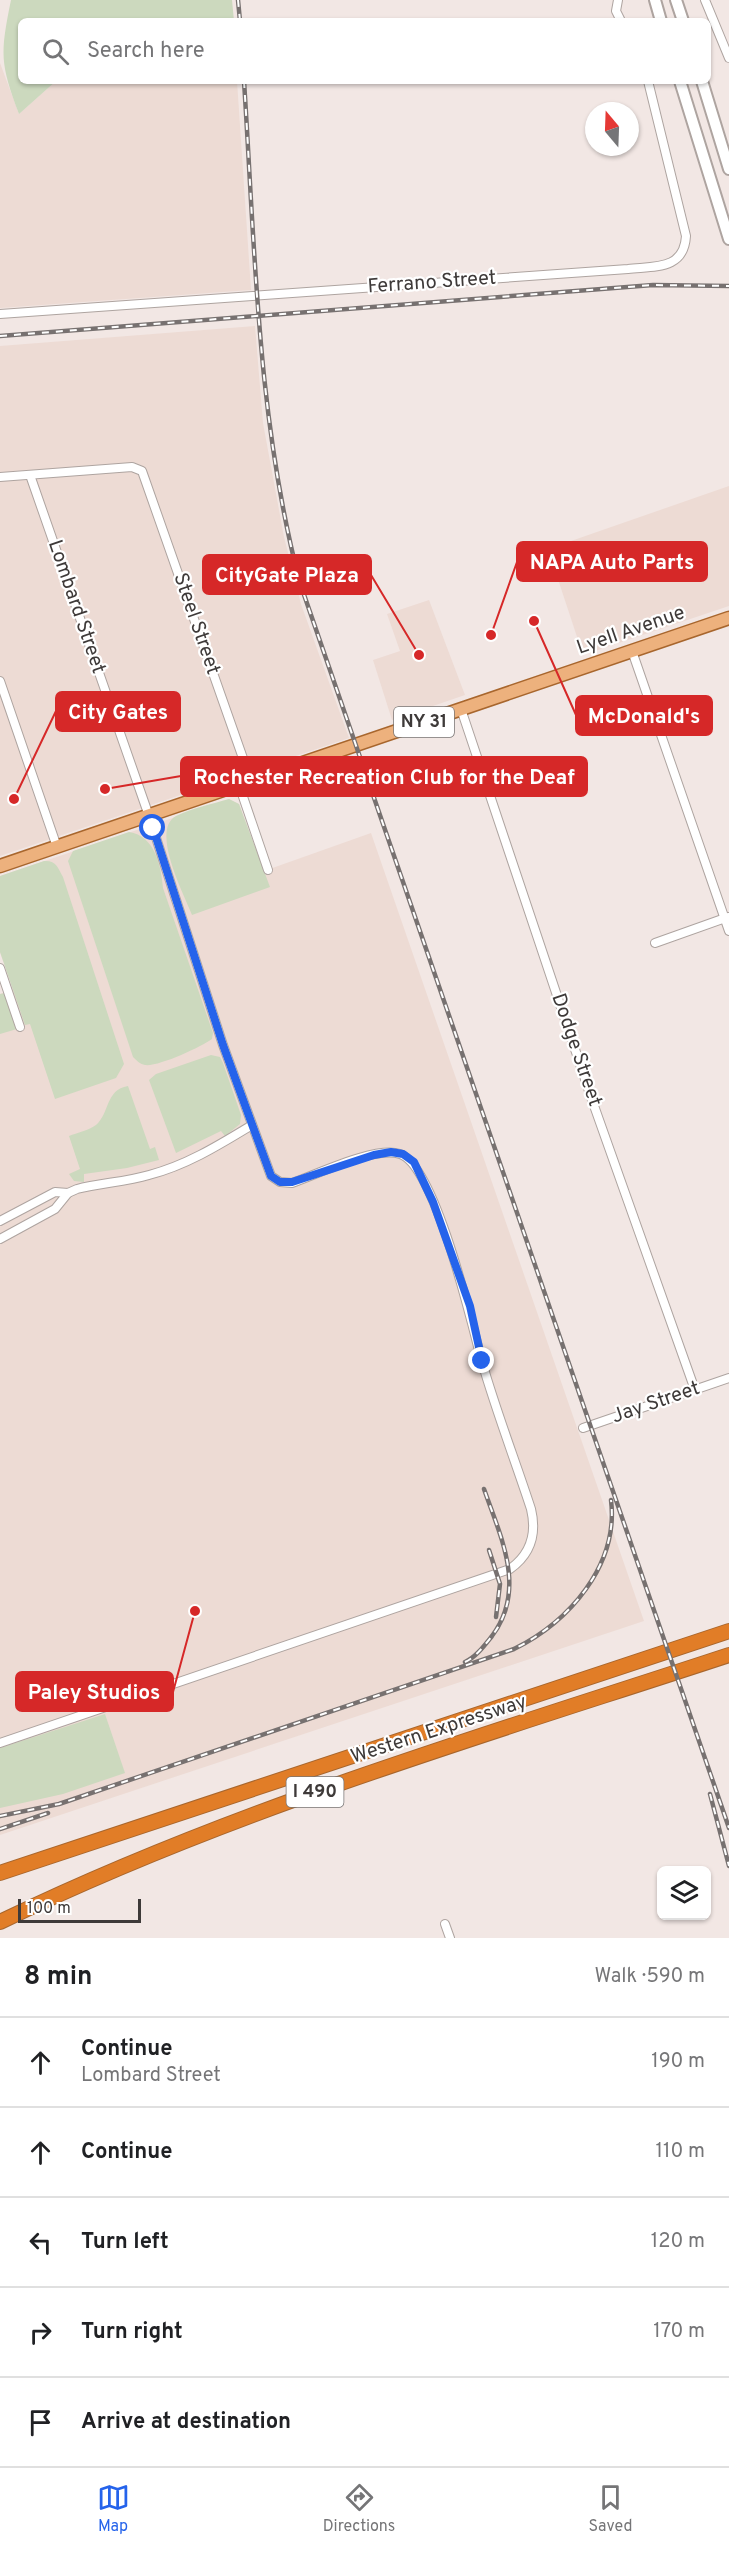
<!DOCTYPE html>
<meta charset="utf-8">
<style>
:root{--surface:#fff;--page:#f2f2f2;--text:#202124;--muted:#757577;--line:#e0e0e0;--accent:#2563eb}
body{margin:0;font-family:Overpass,sans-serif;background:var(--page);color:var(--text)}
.controls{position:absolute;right:18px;bottom:18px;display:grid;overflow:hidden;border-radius:9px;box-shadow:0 2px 4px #0004}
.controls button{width:54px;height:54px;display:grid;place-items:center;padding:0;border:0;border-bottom:2px solid var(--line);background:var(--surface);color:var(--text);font:30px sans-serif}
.compass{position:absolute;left:585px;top:102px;width:54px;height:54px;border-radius:50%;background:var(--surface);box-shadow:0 2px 4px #0004;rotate:341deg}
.scale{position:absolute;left:18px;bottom:15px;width:123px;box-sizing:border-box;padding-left:6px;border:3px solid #3e3a39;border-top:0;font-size:16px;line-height:21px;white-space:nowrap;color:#3e3a39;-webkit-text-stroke:4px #fff;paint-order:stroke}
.stop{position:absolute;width:18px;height:18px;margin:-14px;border:4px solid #2563eb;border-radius:50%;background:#fff}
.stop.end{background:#2563eb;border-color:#fff;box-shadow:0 2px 6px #0008}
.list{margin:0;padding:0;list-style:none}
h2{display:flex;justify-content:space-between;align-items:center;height:78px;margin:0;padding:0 24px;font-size:26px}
h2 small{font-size:20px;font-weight:400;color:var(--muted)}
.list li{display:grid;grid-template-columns:39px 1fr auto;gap:18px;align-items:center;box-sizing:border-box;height:90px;padding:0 24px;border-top:2px solid var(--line)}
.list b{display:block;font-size:22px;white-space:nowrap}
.list p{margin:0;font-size:20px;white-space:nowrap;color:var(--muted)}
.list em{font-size:20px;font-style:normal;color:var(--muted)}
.icon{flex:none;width:33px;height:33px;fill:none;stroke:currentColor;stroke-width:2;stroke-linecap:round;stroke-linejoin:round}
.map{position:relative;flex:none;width:729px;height:1938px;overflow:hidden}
.search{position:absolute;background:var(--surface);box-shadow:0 2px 4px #0004;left:18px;right:18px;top:18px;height:66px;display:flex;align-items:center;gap:15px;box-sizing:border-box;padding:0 21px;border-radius:9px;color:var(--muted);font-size:22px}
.sheet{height:528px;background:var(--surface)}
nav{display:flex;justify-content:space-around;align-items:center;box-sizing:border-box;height:84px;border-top:2px solid var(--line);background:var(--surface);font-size:16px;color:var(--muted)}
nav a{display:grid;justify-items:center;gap:3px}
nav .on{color:var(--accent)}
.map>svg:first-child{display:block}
.built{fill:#eddbd4}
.green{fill:#ccd9be}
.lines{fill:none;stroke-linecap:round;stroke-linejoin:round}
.street-casing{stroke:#aea4a0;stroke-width:10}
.secondary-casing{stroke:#aea4a0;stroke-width:14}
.primary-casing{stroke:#a8662d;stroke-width:15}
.highway-casing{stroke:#a8662d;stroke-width:16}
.street{stroke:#fff;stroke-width:8}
.secondary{stroke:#fff;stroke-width:10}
.primary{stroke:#edb17d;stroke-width:12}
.highway{stroke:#e17d27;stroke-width:14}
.rail-casing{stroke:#777170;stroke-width:4.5}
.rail{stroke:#fff;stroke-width:2;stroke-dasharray:7;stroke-linecap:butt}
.route{stroke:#2563eb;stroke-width:8}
.labels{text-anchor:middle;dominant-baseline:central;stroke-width:4.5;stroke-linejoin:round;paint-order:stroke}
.shield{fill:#fff;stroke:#787574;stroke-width:1.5}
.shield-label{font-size:18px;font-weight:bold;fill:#3e3a39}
.street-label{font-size:20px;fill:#3e3a39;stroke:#fff}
.leader{fill:none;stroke:#d62828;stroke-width:2}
.callout-dot{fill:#d62828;stroke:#fff;stroke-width:2}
.callout{fill:#d62828;stroke:#d62828;stroke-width:2}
.callout-label{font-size:21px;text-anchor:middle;font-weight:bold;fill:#fff}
</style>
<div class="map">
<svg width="729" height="1938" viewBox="0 0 729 1938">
<rect width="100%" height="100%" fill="#f2e7e4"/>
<g class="built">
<path d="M0 63 19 114 56 81H237L251 290 0 308Z"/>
<path d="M255 326 263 423 284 537 301 604 349 738 0 856V346Z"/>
<path d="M729 486V606L583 655 548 549Z"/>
<path d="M429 600 465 695 392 720 373 660 400 651 387 614Z"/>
<path d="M229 799 239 804 264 871 371 833 644 1621 0 1835V994L13 989 0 952V876Z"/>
</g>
<g class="green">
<path d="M11 0H232L234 21H21V81H56L19 114C0 63 0 54 11 0Z"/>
<path d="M229 799 239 804 270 887 192 915C184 894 150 830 176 816 192 808 212 804 229 799Z"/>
<path d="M129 832C155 836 161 865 163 888L213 1033 212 1039C201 1047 158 1067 145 1065 140 1064 137 1061 133 1057L68 861 73 851Z"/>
<path d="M44 861C56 860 58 868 63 877L124 1064 116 1078 55 1099 30 1024 25 1025 0 952V876Z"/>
<path d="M5 993 17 1029 0 1034V994Z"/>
<path d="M211 1055 220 1057 223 1063 241 1115 240 1124 225 1136 221 1131 176 1153 149 1080 156 1074Z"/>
<path d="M128 1086 150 1149 155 1147 159 1160 127 1168 84 1174V1182L74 1181 69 1174 80 1169 69 1136C77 1133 89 1130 96 1125 110 1113 105 1090 128 1086Z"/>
<path d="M105 1714 125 1773 63 1794 0 1808V1748Z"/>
</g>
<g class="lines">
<g class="street-casing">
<g id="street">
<path d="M618 0 616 11 621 21"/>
<path d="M705 0 729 58"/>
<path d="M0 314 628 269C655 266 684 270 686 236L648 81"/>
<path d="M0 477 132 467 142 471 251 781"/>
<path d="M632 651 729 931"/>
<path d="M0 681 57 847"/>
<path d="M461 709 592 1100 695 1390"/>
<path d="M239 785 268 870"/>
<path d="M655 943 728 917"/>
<path d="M0 968 20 1027"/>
<path d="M0 1221 55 1192 68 1193"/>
<path d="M0 1239 55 1209 68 1193 77 1189C100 1183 125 1182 149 1175 187 1165 219 1145 252 1125"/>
<path d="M583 1428 729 1378"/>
<path d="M0 1743 510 1569C531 1554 537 1534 531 1509 515 1460 496 1411 482 1362 472 1324 435 1165 400 1154 375 1146 318 1174 292 1183L280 1182 271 1176 223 1045 149 816 30 475"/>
<path d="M445 1924 450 1938"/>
</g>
</g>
<g class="secondary-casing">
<g id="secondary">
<path d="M655 0 661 21"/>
<path d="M676 0 683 21"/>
<path d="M680 81 729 239"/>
<path d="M702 81 729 169"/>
</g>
</g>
<g class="primary-casing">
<path id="primary" d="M0 866 729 618"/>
</g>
<g class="highway-casing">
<g id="highway">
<path d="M0 1873 729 1631"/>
<path d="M0 1922C233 1809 483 1736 729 1655"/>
</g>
</g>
<use href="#street" class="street"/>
<use href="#secondary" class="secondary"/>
<use href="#primary" class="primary"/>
<use href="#highway" class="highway"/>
<g class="rail-casing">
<g id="rail">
<path d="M238 0 240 21"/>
<path d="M244 81C255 249 257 420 300 583L729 1828"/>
<path d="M0 336 653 285 729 286"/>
<path d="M489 1550 500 1584 496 1617"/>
<path d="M465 1662C476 1657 484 1646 492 1636 527 1589 501 1538 484 1489"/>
<path d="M710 1794 729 1866"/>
<path d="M0 1816 59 1804 514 1649C569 1622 619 1565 611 1500"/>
<path d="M0 1829 48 1813"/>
</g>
</g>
<use href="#rail" class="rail"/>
</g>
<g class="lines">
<path class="route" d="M153 828 223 1045 271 1176 280 1182H292L374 1155 391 1152 403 1154 414 1162 433 1202 470 1306 482 1361"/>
</g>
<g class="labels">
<g class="shield">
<rect x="394" y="707" width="60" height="30" rx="4.5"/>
<rect x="286.5" y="1777" width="57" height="30" rx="4.5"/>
</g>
<g class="shield-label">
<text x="424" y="722">NY 31</text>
<text x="315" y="1792">I 490</text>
</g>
<g class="street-label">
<text transform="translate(432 283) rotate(-4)">Ferrano Street</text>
<text transform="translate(76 607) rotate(71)">Lombard Street</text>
<text transform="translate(196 624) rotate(71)">Steel Street</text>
<text transform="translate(631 631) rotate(-19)">Lyell Avenue</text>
<text transform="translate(576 1050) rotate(71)">Dodge Street</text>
<text transform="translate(656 1403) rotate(-19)">Jay Street</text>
<text transform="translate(439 1730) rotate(-18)">Western Expressway</text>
</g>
</g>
<path class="leader" d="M491 635L517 562M419 655L371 575M14 799L56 711M534 621L576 715M105 789L181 776M195 1611L173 1692"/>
<g class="callout-dot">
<circle cx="491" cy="635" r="6"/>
<circle cx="419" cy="655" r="6"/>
<circle cx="14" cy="799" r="6"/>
<circle cx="534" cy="621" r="6"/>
<circle cx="105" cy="789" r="6"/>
<circle cx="195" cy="1611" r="6"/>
</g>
<g class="callout">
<rect x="517" y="542" width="190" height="39" rx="6"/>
<rect x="203" y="555" width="168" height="39" rx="6"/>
<rect x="56" y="692" width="124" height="39" rx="6"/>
<rect x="576" y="696" width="136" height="39" rx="6"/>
<rect x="181" y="757" width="406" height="39" rx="6"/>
<rect x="16" y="1672" width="157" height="39" rx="6"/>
</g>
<g class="callout-label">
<text x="612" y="569">NAPA Auto Parts</text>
<text x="287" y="582">CityGate Plaza</text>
<text x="118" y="719">City Gates</text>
<text x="644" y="723">McDonald's</text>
<text x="384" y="784">Rochester Recreation Club for the Deaf</text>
<text x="94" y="1699">Paley Studios</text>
</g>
</svg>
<div class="controls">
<button><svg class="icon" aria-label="layers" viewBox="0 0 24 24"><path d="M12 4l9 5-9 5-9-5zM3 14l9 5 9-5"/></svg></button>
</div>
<svg class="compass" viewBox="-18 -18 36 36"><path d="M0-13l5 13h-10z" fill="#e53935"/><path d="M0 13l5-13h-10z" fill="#757577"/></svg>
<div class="scale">100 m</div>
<div class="stop" style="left:153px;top:828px"></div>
<div class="stop end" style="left:482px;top:1361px"></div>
<div class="search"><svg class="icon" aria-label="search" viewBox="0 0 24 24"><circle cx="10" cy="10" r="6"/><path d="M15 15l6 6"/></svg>Search here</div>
</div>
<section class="sheet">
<h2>8 min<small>Walk · 590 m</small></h2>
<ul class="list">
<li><svg class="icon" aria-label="ahead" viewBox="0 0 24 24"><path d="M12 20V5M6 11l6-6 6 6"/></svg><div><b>Continue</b><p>Lombard Street</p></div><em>190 m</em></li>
<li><svg class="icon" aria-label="ahead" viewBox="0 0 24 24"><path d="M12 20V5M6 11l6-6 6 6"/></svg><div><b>Continue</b></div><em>110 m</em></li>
<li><svg class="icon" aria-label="left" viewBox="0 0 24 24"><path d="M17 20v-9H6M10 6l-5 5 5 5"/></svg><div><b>Turn left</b></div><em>120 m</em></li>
<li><svg class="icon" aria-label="right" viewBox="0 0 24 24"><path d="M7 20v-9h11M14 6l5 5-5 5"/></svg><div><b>Turn right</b></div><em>170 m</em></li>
<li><svg class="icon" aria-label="arrive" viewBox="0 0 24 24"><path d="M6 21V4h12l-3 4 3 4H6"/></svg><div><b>Arrive at destination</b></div></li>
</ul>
</section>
<nav>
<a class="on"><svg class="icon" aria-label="map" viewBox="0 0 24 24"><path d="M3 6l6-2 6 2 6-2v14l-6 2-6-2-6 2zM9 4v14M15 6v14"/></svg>Map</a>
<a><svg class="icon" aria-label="directions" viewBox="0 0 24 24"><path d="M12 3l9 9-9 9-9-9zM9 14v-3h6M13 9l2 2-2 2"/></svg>Directions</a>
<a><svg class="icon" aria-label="saved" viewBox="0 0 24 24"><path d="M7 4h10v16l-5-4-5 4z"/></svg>Saved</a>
</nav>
